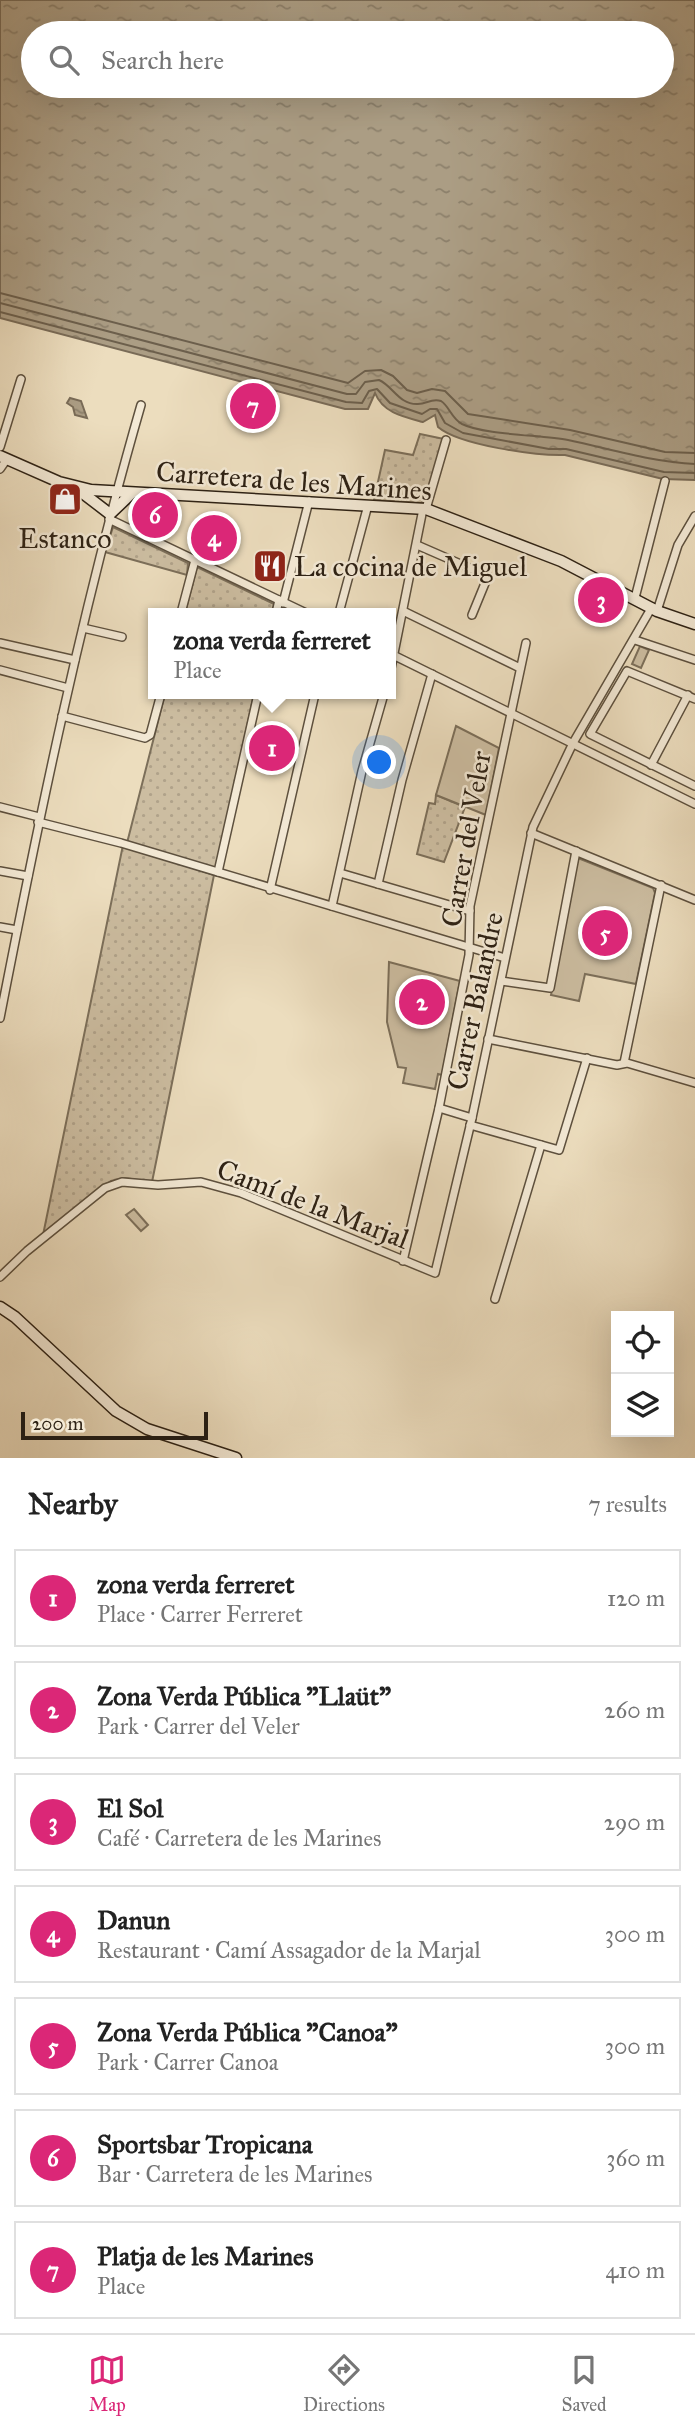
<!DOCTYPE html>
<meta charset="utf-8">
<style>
:root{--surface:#fff;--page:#f6f6f6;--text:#222;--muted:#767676;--line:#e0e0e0;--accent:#db2777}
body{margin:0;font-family:"IM FELL Great Primer",serif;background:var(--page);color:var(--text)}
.controls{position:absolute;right:21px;bottom:21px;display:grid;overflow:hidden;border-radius:0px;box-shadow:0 7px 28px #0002}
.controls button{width:63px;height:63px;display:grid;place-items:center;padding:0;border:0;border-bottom:2px solid var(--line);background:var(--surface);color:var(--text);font:35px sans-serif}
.scale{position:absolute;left:21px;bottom:18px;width:187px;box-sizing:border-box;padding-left:7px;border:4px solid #2d2114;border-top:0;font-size:19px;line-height:24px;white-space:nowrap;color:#2d2114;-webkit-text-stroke:5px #f3e9d5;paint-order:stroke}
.you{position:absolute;left:380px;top:763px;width:24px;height:24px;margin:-18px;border:5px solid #fff;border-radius:50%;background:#1a73e8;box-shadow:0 0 0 10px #1a73e833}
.badge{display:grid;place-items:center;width:46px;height:46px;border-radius:50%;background:var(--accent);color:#fff;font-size:23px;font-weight:700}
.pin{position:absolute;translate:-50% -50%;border:4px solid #fff;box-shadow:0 2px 7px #0006}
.popup{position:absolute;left:148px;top:608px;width:248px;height:91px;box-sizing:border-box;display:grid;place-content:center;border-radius:0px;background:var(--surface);filter:drop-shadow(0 2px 5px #0005);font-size:23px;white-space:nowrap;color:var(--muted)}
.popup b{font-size:26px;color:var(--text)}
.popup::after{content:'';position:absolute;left:50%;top:100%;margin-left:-14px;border:14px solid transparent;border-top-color:var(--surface)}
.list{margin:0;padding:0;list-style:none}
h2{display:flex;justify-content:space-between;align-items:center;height:91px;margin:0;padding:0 28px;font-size:30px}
h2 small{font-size:23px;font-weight:400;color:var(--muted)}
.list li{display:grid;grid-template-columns:46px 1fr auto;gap:21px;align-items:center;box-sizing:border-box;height:98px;margin:0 14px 14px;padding:0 14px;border:2px solid var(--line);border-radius:0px}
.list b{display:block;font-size:26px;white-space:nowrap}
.list p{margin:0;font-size:23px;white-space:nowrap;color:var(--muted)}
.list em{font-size:23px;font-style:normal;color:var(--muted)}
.icon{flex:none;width:38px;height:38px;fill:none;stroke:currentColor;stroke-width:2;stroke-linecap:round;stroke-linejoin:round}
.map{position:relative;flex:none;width:695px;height:1458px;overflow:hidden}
.search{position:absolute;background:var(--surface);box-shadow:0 7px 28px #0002;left:21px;right:21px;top:21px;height:77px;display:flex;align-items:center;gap:18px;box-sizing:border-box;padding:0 24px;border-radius:38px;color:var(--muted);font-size:26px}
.sheet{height:875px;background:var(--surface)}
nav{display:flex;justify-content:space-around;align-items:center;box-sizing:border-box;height:98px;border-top:2px solid var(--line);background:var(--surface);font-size:19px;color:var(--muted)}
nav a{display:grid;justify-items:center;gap:4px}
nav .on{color:var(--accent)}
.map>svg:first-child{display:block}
.grass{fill:url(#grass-dots);stroke:#7c6f5a;stroke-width:2}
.park{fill:#ccbda1;stroke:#7c6f5a;stroke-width:2}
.water{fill:url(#water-ripples);stroke:#796b57;stroke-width:2;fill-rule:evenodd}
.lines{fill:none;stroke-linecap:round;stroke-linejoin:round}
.shore{stroke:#6c5f4c;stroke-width:2}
.minor-casing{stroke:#5d503e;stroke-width:10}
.secondary-casing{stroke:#2d2114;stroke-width:13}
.minor{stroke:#f3e9d5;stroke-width:7}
.secondary{stroke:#f3e9d5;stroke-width:10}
.labels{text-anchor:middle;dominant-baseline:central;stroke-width:5;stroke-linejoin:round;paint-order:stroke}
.street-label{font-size:28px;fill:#2d2114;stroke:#f3e9d5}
.poi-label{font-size:28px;fill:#2d2114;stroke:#f3e9d5}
</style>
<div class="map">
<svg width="695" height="1458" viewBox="0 0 695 1458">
<defs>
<pattern id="grass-dots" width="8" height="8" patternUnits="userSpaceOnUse" patternTransform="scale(1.75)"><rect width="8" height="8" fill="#ccbda1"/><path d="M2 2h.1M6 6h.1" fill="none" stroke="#b0a28a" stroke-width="1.8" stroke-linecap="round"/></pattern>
<pattern id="water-ripples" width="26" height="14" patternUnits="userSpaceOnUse" patternTransform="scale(1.75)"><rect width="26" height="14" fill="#ab9d84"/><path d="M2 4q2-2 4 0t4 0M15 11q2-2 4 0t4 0" fill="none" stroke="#8c806b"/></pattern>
</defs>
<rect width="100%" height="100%" fill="#ecddbe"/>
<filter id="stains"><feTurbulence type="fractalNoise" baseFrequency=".00286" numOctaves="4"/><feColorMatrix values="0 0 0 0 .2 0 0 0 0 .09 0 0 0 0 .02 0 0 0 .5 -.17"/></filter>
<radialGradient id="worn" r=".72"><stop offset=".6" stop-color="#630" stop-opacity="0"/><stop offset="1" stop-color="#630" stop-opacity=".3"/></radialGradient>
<g class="grass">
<path d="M420 434 444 439 427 498 421 503 374 500 385 450 413 455Z"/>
<path d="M113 527 188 563 187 575 105 552Z"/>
<path d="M197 567 274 604 272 613H185Z"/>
<path d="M165 694H254L216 869 127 843Z"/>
<path d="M436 795 465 807 444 862 417 854 429 803 435 804Z"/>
<path d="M123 845 214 875 152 1182 125 1178 111 1181 43 1235Z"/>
</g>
<g class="park">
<path d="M640 646 649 650 641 668 632 664Z"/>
<path d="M456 726 499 748 486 815 436 795Z"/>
<path d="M578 858 653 888 655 893 636 984 585 974 579 1001 551 995Z"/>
<path d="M389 962 460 981 442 1075 438 1074 435 1089 403 1083 406 1068 398 1067 387 1022Z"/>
<path d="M134 1209 148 1225 141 1231 126 1215Z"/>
</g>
<g class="water">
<path d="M0 0H695V480L663 479 565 455C536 456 459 445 438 427L435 415 423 422C404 417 383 413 375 393L368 409H345L0 318ZM33 33H662V86H33Z"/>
<path d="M70 398 81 401 87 418 75 415 73 407 67 403Z"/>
</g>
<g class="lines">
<g class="shore">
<path d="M0 293 348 383 365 371 381 370 393 376 407 390 417 393 432 389 445 391 468 414 570 430 665 452 695 453"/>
<path d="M0 303 347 394H356L365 382 379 380C393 386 399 405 418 404 427 404 431 398 441 401 450 407 451 418 462 424 484 435 542 435 568 440 611 449 651 462 695 464"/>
<path d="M0 312 346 402 362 403 369 391 377 389 390 403 422 414 430 409H437L445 423 463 433 549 449H566L664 472 695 473"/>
</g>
<g class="minor-casing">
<g id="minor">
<path d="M0 447 21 379"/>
<path d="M0 469 7 459"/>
<path d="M426 509 446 440"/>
<path d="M109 519 306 613"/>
<path d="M417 545 488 576 472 615"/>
<path d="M635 598 665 481"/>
<path d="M283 603 309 501"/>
<path d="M403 611 520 668"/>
<path d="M657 611 678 545 695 516"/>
<path d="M181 613 195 560"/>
<path d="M276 613 279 600"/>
<path d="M339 613 368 505"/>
<path d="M83 628 122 637"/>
<path d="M635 640 695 660"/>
<path d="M0 643 75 660"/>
<path d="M391 654 695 804"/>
<path d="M391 668 423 509"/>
<path d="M0 670 68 688"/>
<path d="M695 699 627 671 590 734 695 786"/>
<path d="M62 716 145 738 150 735 161 694"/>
<path d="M651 765 688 695"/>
<path d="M0 807 39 817"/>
<path d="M38 822 121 843 505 958"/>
<path d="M531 833 695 900"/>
<path d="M0 871 28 876"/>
<path d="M218 872 258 694"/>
<path d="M340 873 470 911"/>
<path d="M378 884 402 780 432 674"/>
<path d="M270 890 315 694"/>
<path d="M332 906 362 771 384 694"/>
<path d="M0 927 17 930"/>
<path d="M501 981 550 988 576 851"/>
<path d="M0 1018C40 812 83 606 141 405"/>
<path d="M488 1039 617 1065 627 1063 695 1083"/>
<path d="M624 1063 661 885"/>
<path d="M439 1108 472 1118"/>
<path d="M470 1125 559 1150 587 1058"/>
<path d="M403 1261 439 1108 469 955 470 906 526 643"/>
<path d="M0 1277 27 1251 105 1188 122 1182 158 1185 201 1182 241 1193 435 1273 472 1118 533 827 573 743 652 607"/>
<path d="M495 1299 541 1145"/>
</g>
</g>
<g class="secondary-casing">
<g id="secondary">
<path d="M0 456 59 482 91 490 426 509 561 561 657 611 695 624"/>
<path d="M80 491 110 514 132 493"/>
<path d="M0 1307 15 1317 116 1411 147 1429 236 1458"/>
</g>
</g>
<use href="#minor" class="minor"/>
<use href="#secondary" class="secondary"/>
</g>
<defs>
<g id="shop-square" transform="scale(1.75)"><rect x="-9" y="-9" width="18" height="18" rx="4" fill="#8f2418" stroke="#f3e9d5"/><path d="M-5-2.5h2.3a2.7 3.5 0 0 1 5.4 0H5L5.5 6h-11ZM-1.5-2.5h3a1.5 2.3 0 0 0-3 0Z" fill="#fff"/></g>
<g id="restaurant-square" transform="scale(1.75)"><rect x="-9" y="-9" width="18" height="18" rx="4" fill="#8f2418" stroke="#f3e9d5"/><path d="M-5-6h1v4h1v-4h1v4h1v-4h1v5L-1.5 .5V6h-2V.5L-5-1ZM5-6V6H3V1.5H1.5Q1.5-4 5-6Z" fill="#fff"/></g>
</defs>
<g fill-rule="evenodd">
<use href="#shop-square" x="65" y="499"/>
<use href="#restaurant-square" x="270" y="566"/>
</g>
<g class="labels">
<g class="street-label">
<text transform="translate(294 481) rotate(4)">Carretera de les Marines</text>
<text transform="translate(466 839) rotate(-80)">Carrer del Veler</text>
<text transform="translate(475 1001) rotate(-78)">Carrer Balandre</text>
<text transform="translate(313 1204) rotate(21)">Camí de la Marjal</text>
</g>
<g class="poi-label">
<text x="65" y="538">Estanco</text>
<text x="294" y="566" text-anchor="start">La cocina de Miguel</text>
</g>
</g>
<rect width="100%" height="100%" filter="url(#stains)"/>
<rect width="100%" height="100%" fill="url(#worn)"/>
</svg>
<div class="controls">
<button><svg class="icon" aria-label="locate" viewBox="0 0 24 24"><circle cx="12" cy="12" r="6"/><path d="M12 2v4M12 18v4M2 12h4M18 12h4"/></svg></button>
<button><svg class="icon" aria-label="layers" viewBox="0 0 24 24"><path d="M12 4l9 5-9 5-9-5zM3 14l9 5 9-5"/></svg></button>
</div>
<div class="scale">200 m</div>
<div class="you"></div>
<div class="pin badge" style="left:272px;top:748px">1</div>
<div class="popup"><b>zona verda ferreret</b>Place</div>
<div class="pin badge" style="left:422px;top:1002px">2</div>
<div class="pin badge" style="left:601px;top:600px">3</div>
<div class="pin badge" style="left:214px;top:538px">4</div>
<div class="pin badge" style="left:605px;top:933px">5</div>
<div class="pin badge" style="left:155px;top:515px">6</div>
<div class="pin badge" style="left:253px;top:406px">7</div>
<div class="search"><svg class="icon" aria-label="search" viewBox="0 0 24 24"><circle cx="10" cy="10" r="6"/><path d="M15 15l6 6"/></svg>Search here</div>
</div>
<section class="sheet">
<h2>Nearby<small>7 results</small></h2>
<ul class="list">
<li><span class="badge">1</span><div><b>zona verda ferreret</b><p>Place · Carrer Ferreret</p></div><em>120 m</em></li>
<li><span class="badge">2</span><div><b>Zona Verda Pública &quot;Llaüt&quot;</b><p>Park · Carrer del Veler</p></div><em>260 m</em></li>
<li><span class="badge">3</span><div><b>El Sol</b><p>Café · Carretera de les Marines</p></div><em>290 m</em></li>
<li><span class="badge">4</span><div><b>Danun</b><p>Restaurant · Camí Assagador de la Marjal</p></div><em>300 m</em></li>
<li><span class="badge">5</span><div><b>Zona Verda Pública &quot;Canoa&quot;</b><p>Park · Carrer Canoa</p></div><em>300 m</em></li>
<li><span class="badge">6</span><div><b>Sportsbar Tropicana</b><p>Bar · Carretera de les Marines</p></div><em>360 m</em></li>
<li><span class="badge">7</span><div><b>Platja de les Marines</b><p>Place</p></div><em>410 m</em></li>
</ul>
</section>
<nav>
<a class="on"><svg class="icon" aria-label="map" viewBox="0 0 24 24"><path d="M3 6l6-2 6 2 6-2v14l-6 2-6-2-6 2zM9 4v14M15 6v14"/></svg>Map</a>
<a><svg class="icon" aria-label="directions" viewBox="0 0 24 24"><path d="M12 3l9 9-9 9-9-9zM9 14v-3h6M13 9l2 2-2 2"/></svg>Directions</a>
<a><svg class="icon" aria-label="saved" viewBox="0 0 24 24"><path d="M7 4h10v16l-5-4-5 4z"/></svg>Saved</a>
</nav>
